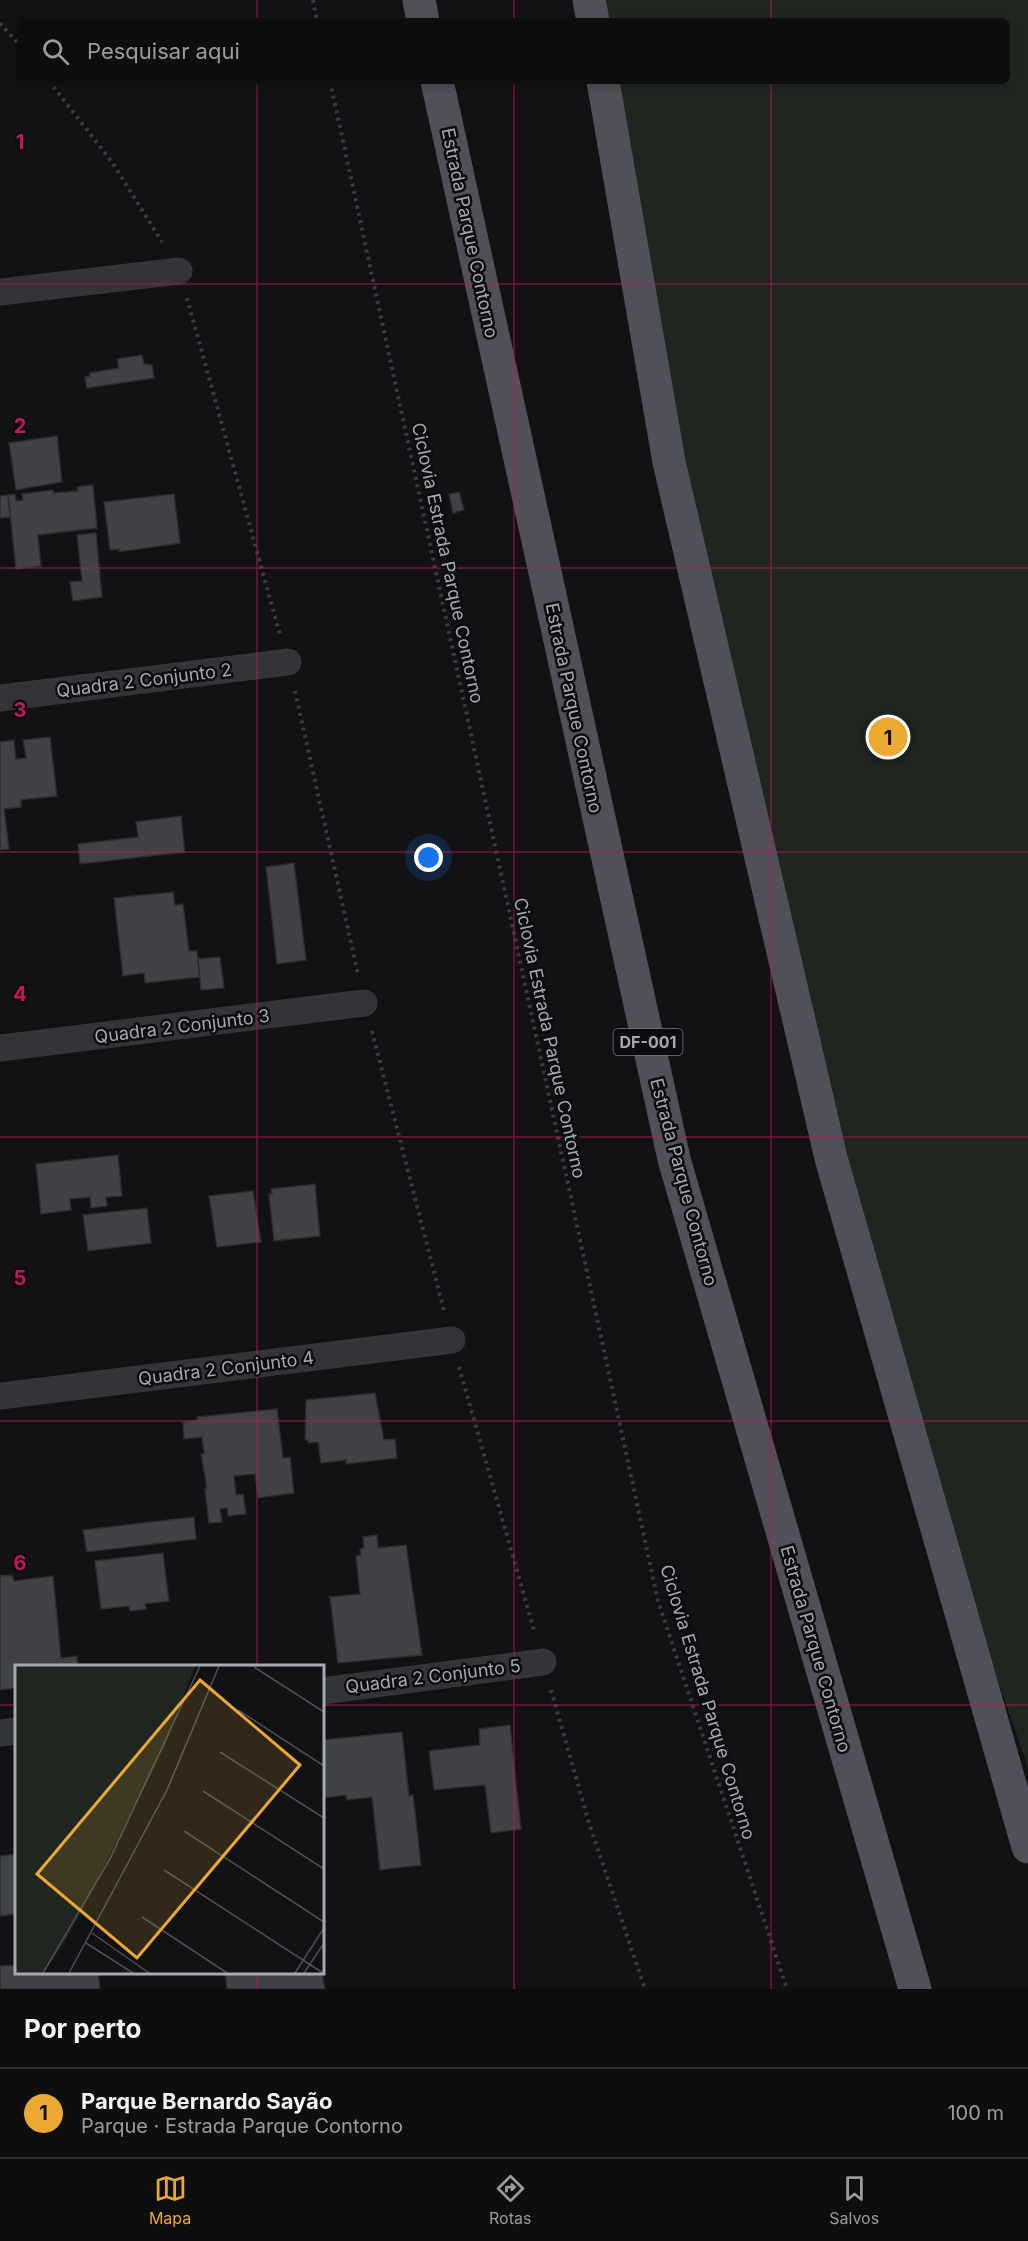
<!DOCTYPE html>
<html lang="pt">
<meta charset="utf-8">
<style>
:root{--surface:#0e0e0f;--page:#171718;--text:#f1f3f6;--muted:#9b9c9e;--line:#2e2e2f;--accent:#eba833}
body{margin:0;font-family:Inter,sans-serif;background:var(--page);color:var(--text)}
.you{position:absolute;left:429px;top:858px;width:21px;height:21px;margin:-15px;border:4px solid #fff;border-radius:50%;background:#1a73e8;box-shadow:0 0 0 9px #1a73e833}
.badge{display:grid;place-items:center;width:39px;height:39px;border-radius:50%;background:var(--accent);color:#111;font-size:20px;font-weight:700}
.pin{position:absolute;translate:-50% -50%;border:3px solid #fff;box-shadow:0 2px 6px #0006}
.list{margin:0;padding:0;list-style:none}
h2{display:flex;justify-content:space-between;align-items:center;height:78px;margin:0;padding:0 24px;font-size:26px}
h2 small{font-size:20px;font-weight:400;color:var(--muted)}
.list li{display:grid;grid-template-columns:39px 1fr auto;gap:18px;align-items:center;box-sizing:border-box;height:90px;padding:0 24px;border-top:2px solid var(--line)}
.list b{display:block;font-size:22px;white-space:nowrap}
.list p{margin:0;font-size:20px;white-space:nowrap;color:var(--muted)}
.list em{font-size:20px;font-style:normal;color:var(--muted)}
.icon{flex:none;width:33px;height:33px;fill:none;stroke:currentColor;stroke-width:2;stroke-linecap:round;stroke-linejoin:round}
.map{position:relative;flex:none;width:1028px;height:1989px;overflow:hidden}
.search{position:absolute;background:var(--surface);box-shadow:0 3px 9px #0003;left:18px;right:18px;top:18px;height:66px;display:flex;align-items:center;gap:15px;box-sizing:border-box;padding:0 21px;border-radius:9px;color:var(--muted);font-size:22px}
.sheet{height:168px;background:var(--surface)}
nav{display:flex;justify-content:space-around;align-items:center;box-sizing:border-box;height:84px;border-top:2px solid var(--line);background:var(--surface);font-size:16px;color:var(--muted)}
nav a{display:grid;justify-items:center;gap:3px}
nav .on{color:var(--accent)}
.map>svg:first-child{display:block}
.green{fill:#1f261f}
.building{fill:#414247;stroke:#2c2c30;stroke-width:1.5}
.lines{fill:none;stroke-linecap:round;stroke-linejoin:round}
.path{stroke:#393b40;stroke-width:4;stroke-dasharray:3 4.5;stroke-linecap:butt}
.minor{stroke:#333439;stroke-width:27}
.primary{stroke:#505158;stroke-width:33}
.grid{fill:none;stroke:#c2185b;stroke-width:1.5;stroke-opacity:0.55}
.labels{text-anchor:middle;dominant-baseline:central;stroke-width:5;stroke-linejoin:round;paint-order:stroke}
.shield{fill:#0d0d0f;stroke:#777a82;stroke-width:1.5}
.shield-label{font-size:16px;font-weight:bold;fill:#a4a9b4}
.street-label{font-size:18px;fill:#a4a9b4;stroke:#0d0d0f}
.inset-road{fill:none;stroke:#4c4e54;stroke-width:1.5}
.view{fill:#eba833;fill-opacity:0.15;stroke:#eba833;stroke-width:3}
.inset-edge{fill:none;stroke:#a4a9b4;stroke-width:3}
.grid-label{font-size:20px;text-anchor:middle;font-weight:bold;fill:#c2185b;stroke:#0d0d0f;stroke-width:5;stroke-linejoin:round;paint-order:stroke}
</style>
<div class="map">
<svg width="1028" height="1989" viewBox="0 0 1028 1989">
<rect width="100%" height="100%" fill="#121214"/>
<path class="green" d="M579 0H1028V1767L897 1393 597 81H1007V21H583Z"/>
<g class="building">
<path d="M142 355 144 364 152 365 154 378 87 388 85 377 90 376V373L119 368 117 359Z"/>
<path d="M57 436 62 482 16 490 9 443Z"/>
<path d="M93 485 97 528 38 535 41 566 16 569 8 495 15 494 16 501 23 500 22 494 53 490V493L78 491 77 487Z"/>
<path d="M459 492 464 510 453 513 449 494Z"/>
<path d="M174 494 180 543 119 552V549L110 550 104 502Z"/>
<path d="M8 495 10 517 0 518V496Z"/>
<path d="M96 533 102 597 73 601 70 582 82 581 77 535Z"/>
<path d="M50 737 57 796 21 800V807L4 809 9 849 0 850V742L14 740 16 759 26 758 23 740Z"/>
<path d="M181 816 185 852 80 864 78 844 138 837 136 822Z"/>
<path d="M294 863 306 960 277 964 266 867Z"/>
<path d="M173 892 175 905 183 904 189 951H197L200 977 145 983 144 973 123 976 114 898Z"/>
<path d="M220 957 224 988 201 990 198 959Z"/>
<path d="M118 1155 122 1196 106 1197 107 1206 91 1208 90 1197 70 1199 71 1210 41 1214 36 1164Z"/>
<path d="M315 1184 320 1236 274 1241 269 1194H272L271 1189Z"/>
<path d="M253 1191 261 1242 217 1247 209 1196Z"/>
<path d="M147 1208 151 1243 88 1251 83 1215Z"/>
<path d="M375 1393 384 1440 395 1439 397 1458 346 1464V1460L321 1463 318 1442 308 1443V1440H305L306 1400Z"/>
<path d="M277 1409 283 1458 290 1457 294 1493 258 1498 255 1474 234 1476 236 1495 243 1494 246 1514 228 1516 227 1508 220 1509 222 1522 209 1523 205 1489 207 1488 201 1454H204L202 1437 184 1439 183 1422 197 1420V1417Z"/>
<path d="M194 1517 196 1539 87 1552 83 1530Z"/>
<path d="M377 1535 378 1548 406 1545 422 1655 338 1663 330 1597 360 1594 356 1556 361 1555 360 1549 364 1548 363 1537Z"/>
<path d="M163 1553 169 1601 145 1604 146 1609 130 1611 129 1606 101 1609 95 1561Z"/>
<path d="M12 1575 14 1581 53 1576 61 1658 77 1656 78 1666H16V1688L0 1690V1576Z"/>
<path d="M510 1725 521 1829 491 1833 485 1785 434 1790 429 1751 480 1745 479 1729Z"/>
<path d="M402 1732 409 1796 413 1795 421 1865 380 1870 372 1797 347 1800 346 1795 322 1798V1740Z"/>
<path d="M16 1854V1914L0 1916V1856Z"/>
<path d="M16 1965V1972H98L100 1989H0V1966Z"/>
<path d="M225 1972H322L325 1989H227Z"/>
</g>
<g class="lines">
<g class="path">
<path d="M313 0 317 21"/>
<path d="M0 23 21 47"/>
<path d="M49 81 112 162 162 242"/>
<path d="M330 81 658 1601 787 1989"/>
<path d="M187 298 280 635"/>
<path d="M295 691 358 974"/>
<path d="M372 1031 444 1311"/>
<path d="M459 1367 535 1634"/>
<path d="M551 1690 589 1823 645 1989"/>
</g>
<g class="minor">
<path d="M0 292 179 271"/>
<path d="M0 698 288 662"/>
<path d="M0 1048 364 1003"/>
<path d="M0 1396 452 1340"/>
<path d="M322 1691 543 1662"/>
<path d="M0 1733 16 1731"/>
</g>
<g class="primary">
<path d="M419 0 423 21"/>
<path d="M589 0 593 21"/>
<path d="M437 81 674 1159 915 1989"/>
<path d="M603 81 669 462 831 1158 1028 1847"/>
</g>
</g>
<path class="grid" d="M257 0V21M514 0V21M771 0V21M257 81V1666M514 81V1989M771 81V1989M0 284H1028M0 568H1028M0 852H1028M0 1137H1028M0 1421H1028M0 1705H16M322 1705H1028M257 1972V1989"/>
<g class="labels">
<rect class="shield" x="613.5" y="1029" width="69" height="26" rx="4.5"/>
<g class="shield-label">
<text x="648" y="1042">DF-001</text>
</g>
<g class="street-label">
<text transform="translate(470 233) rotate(78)">Estrada Parque Contorno</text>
<text transform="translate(448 563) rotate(78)">Ciclovia Estrada Parque Contorno</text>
<text transform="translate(144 680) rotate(-7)">Quadra 2 Conjunto 2</text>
<text transform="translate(574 708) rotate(78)">Estrada Parque Contorno</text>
<text transform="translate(182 1026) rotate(-7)">Quadra 2 Conjunto 3</text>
<text transform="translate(550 1038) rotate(78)">Ciclovia Estrada Parque Contorno</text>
<text transform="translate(684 1182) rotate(75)">Estrada Parque Contorno</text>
<text transform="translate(226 1368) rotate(-7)">Quadra 2 Conjunto 4</text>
<text transform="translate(816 1649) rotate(74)">Estrada Parque Contorno</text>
<text transform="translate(433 1676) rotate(-7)">Quadra 2 Conjunto 5</text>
<text transform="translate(708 1702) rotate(73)">Ciclovia Estrada Parque Contorno</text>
</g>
</g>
<g transform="translate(15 1665)">
<rect width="309" height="309" fill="#121214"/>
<path d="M0 1H180L149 84 55 268 29 308H0Z" fill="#1f261f"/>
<path class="inset-road" d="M239 2 309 47M223 45 309 101M205 87 309 153M188 126 309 204M169 166 309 257M149 205 308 308M127 252 212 308M77 268 134 308M71 278 118 308M28 308 95 194 185 1M54 308 152 125 204 1M280 308 309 263M289 308 309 278"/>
<path class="view" d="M185 15 285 100 122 293 22 209Z"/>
<rect width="309" height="309" class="inset-edge"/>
</g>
<g class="grid-label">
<text x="20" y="149">1</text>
<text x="20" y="433">2</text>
<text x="20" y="717">3</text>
<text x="20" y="1001">4</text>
<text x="20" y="1285">5</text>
<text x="20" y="1570">6</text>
</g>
</svg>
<div class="you"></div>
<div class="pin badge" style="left:888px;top:737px">1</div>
<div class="search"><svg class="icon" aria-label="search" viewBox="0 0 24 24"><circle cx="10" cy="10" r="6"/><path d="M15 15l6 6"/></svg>Pesquisar aqui</div>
</div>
<section class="sheet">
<h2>Por perto<small></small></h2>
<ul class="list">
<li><span class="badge">1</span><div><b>Parque Bernardo Sayão</b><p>Parque · Estrada Parque Contorno</p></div><em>100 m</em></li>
</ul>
</section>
<nav>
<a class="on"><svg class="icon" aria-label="map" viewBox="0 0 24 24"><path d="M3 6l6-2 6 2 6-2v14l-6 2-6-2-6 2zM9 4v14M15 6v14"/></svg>Mapa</a>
<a><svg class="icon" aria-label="directions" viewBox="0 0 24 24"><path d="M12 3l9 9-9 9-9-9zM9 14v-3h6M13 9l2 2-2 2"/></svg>Rotas</a>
<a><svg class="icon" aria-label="saved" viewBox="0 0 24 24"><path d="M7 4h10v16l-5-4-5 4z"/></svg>Salvos</a>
</nav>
